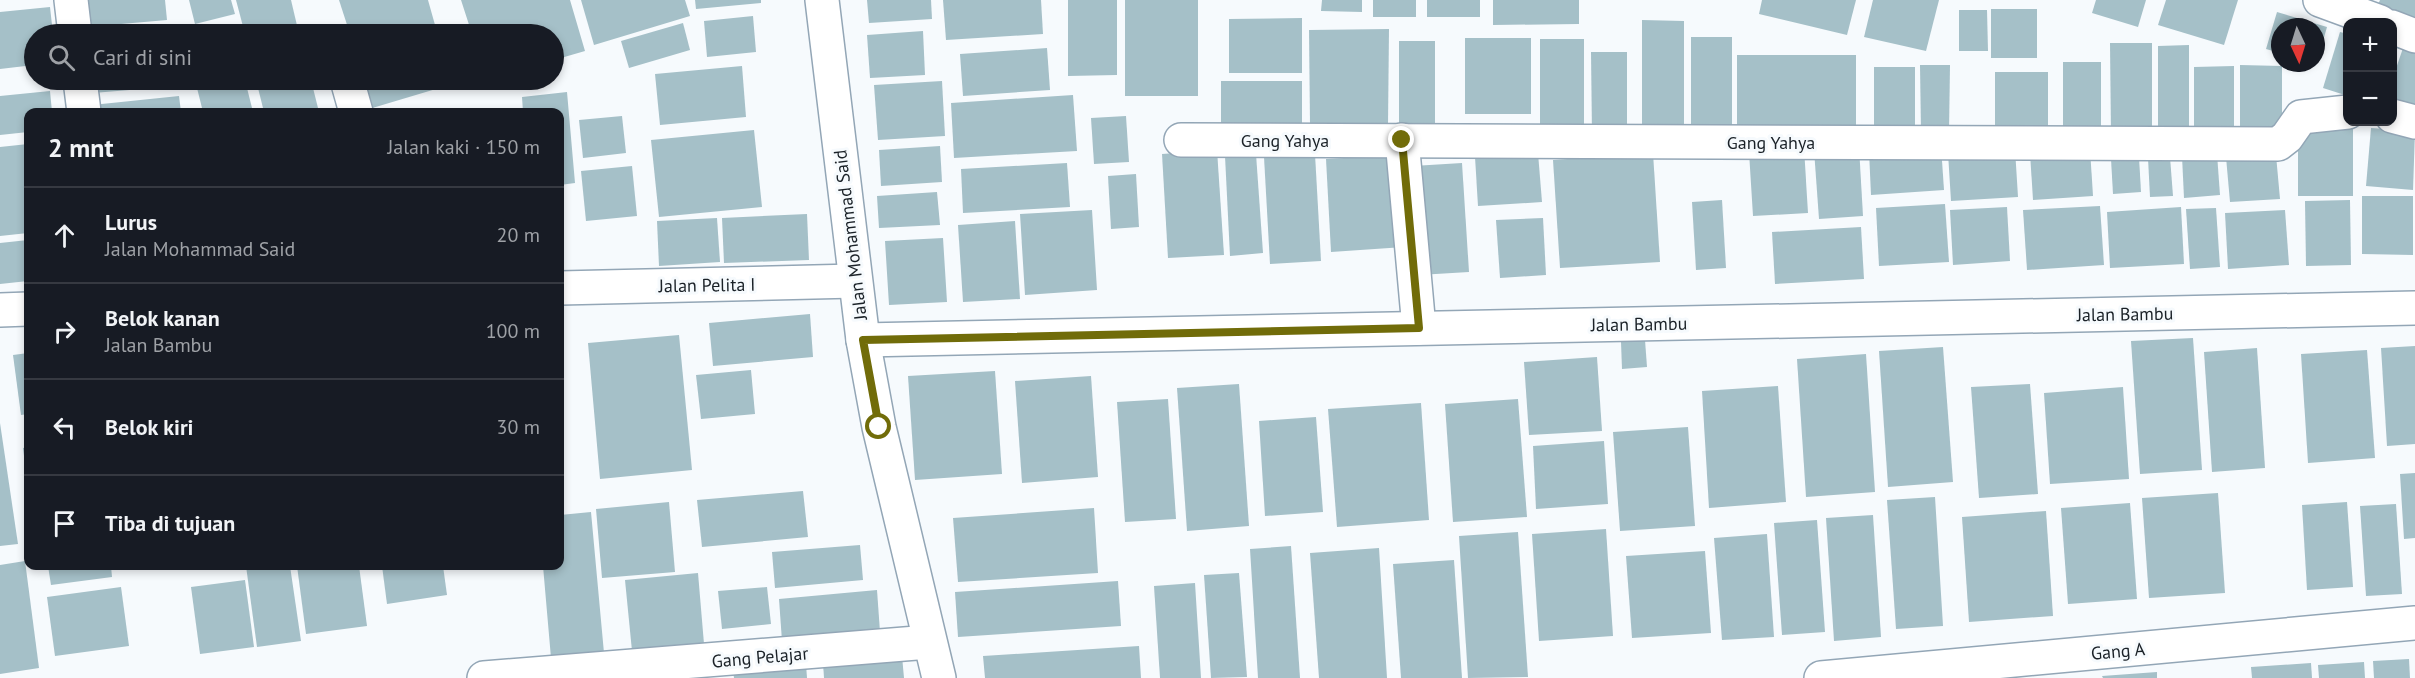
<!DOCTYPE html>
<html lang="id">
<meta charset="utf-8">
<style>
:root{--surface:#171b24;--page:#242831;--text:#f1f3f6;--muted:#9ea1a6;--line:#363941}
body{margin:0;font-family:"PT Sans",sans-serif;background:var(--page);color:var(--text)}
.controls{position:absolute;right:18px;top:18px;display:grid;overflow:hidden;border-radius:12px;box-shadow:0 3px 9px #0003}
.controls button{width:54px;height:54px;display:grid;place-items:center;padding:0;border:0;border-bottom:2px solid var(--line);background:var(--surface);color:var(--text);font:30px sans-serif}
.compass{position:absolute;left:2271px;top:18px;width:54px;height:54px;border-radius:50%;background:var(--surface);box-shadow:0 3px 9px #0003;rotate:176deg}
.stop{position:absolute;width:18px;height:18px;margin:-14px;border:4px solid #716c09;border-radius:50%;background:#fff}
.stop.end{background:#716c09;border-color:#fff;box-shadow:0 2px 6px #0008}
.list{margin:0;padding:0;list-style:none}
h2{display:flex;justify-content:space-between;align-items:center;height:78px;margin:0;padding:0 24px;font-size:26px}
h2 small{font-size:20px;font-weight:400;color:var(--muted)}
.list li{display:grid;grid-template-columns:39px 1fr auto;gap:18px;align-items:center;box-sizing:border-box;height:96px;padding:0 24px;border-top:2px solid var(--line)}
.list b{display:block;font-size:22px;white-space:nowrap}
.list p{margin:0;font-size:20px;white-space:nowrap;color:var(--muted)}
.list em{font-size:20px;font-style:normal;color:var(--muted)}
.icon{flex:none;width:33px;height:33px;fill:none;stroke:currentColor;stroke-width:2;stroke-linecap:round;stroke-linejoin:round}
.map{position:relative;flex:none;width:2415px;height:678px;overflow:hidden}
.search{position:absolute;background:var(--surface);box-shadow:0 3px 9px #0003;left:24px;top:24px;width:540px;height:66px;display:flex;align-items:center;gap:15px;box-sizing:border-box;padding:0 21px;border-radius:33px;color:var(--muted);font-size:22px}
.panel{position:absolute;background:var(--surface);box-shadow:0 3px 9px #0003;left:24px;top:108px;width:540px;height:462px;border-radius:12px}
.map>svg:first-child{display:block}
.building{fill:#a5c0c8}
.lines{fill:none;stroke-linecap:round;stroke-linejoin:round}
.street-casing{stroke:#93a6b6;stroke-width:36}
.secondary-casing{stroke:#93a6b6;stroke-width:36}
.street{stroke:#fff;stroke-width:33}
.secondary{stroke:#fff;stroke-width:33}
.route{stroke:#716c09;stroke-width:8}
.labels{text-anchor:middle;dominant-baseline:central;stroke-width:6;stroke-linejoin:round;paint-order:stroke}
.street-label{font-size:18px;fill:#1a2127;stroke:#f6fafd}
</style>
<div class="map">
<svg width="2415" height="678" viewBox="0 0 2415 678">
<rect width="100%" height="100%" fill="#f6fafd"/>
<g class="building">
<path d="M85 0H165L167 20 87 27Z"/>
<path d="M189 0H231L235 14 195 24Z"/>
<path d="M236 0H291L299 34H245Z"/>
<path d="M339 0H428L435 25 404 34H350Z"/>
<path d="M461 0H570L585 51 554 60V34H472Z"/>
<path d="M581 0H685L690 16 594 45Z"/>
<path d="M695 0H761V3L696 9Z"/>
<path d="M867 0H931L932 19 869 23Z"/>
<path d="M943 0H1041L1043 34 946 40Z"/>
<path d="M1068 0H1117V75L1068 76Z"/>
<rect x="1125" y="0" width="73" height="96"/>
<path d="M1322 0H1362V12L1321 11Z"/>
<rect x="1373" y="0" width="43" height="17"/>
<rect x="1427" y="0" width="53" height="17"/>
<path d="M1493 0H1579V24L1493 25Z"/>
<path d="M1762 0H1856L1847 35 1759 14Z"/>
<path d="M1873 0H1939L1926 51 1864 37Z"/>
<path d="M2096 0H2146L2138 27 2092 13Z"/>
<path d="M2166 0H2238L2224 45 2158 25Z"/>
<path d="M2380 0H2415V22L2377 7Z"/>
<path d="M50 7 53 34H34V65L0 69V12Z"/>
<rect x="1991" y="9" width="46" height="49"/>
<path d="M1959 10H1987L1988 51H1959Z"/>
<path d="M2277 12 2327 27 2317 62 2316 27H2280V53L2266 49Z"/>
<path d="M753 16 756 52 707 57 704 21Z"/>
<path d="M1302 18V73H1229V19Z"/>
<path d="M1642 20 1684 21V128L1642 129Z"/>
<path d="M683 23 690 50 629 68 621 41Z"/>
<path d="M173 29V34H133V33Z"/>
<path d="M1389 29 1388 124H1310L1309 30Z"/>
<path d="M923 31 925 75 870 78 867 35Z"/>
<path d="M2340 32 2348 34V96L2323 88Z"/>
<rect x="1691" y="37" width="41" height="103"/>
<rect x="1465" y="38" width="66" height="76"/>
<path d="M1540 39H1584V137L1540 136Z"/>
<rect x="1399" y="41" width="36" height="91"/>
<path d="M2110 43H2152V137L2111 136Z"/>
<path d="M2189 45V139L2158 138V46Z"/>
<path d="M1047 48 1050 90 963 96 960 54Z"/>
<path d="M2403 48 2415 51V107L2392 100V80Z"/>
<path d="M1591 52H1627V135H1592Z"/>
<rect x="1737" y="55" width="119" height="82"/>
<rect x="2063" y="62" width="38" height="76"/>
<path d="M1920 65H1950L1949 132H1921Z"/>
<path d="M2240 65 2282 66V131L2240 130Z"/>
<path d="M742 66 746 117 660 125 655 74Z"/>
<path d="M2234 66V143H2194V67Z"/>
<rect x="1874" y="67" width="41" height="73"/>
<path d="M1995 72H2048V130L1995 131Z"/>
<path d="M92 80H177L178 86 93 93Z"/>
<path d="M195 80H245L253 112H203Z"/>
<path d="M256 80H311L319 112H264Z"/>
<path d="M360 80H455L456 83 369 109Z"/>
<path d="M942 81 945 136 878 140 874 85Z"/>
<rect x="1221" y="81" width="81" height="54"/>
<path d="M50 91 52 112H28V132L0 135V96Z"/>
<path d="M567 92 575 183 560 185V112H523L522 97Z"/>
<path d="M1073 95 1077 151 954 158 951 103Z"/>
<path d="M179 96 181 112H93L92 105Z"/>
<path d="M622 116 626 153 583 158 579 120Z"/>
<path d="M1126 116 1129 162 1094 164 1091 118Z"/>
<rect x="2298" y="128" width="55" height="68"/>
<path d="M2371 128 2415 131 2413 190 2366 186Z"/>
<path d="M754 130 762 207 659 217 651 140Z"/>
<path d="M28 144V233L0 236V147Z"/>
<path d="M940 146 942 182 881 186 879 150Z"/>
<path d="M1941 146 1944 190 1871 195 1869 151Z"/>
<path d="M1859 147 1863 216 1819 219 1814 150Z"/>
<path d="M1804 148 1808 213 1753 216 1749 152Z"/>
<path d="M2015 149 2018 197 1951 201 1948 153Z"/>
<path d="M2090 149 2093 196 2033 200 2030 153Z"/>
<path d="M1217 150 1224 255 1168 258 1162 154Z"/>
<path d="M1538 153 1542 202 1478 206 1475 157Z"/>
<path d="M1653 153 1660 262 1560 268 1553 160Z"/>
<path d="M1256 154 1263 253 1230 256 1225 156Z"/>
<path d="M1315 154 1321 261 1270 264 1264 157Z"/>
<path d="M2217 154 2220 195 2184 198 2182 156Z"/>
<path d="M1398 155 1404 247 1331 252 1326 159Z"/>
<path d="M2276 155 2280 199 2230 202 2226 157Z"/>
<path d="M2139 157 2141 192 2113 194 2111 159Z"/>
<path d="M2170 157 2173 196 2150 197 2148 158Z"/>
<path d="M1067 163 1070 207 963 213 961 169Z"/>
<path d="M1462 163 1469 272 1419 275 1413 166Z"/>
<path d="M632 166 637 216 586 221 581 171Z"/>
<path d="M1136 174 1139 227 1111 229 1108 176Z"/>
<path d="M937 192 940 225 879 228 877 196Z"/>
<path d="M2362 196H2413V255L2362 254Z"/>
<path d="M1722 200 1726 268 1696 270 1692 202Z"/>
<path d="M2350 200 2351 265 2306 266 2305 201Z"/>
<path d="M1945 204 1949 262 1879 266 1876 208Z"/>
<path d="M2100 206 2104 265 2027 270 2023 210Z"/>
<path d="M2007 207 2010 261 1953 265 1950 210Z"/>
<path d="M2181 207 2184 264 2110 268 2107 212Z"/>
<path d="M2216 208 2220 267 2190 269 2186 209Z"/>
<path d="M1092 210 1097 290 1025 295 1020 214Z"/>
<path d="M2285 210 2289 265 2228 269 2225 213Z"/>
<path d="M807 214 809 260 724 263 722 218Z"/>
<path d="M717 218 720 262 659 266 657 221Z"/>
<path d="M1543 218 1546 275 1500 278 1496 220Z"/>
<path d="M1015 221 1020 299 963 302 958 225Z"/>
<path d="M1861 227 1864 279 1775 284 1772 232Z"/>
<path d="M943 238 947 302 889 305 885 241Z"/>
<path d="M28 240V281L0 284V243Z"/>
<path d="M810 314 813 357 713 366 709 323Z"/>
<path d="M679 335 692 470 600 479 588 343Z"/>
<path d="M2193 338 2202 470 2140 474 2131 341Z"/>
<path d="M1645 340 1647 367 1622 369 1621 342Z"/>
<path d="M2415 346V444L2387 446 2381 348Z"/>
<path d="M1943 347 1953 482 1888 487 1879 351Z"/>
<path d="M2257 348 2265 468 2212 472 2204 352Z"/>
<path d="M2367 350 2375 458 2308 463 2301 354Z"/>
<path d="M28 353V414L21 415 13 355Z"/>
<path d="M1866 354 1875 492 1806 497 1797 359Z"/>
<path d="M1597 357 1602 431 1529 435 1524 362Z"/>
<path d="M751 370 755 414 701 419 696 375Z"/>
<path d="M995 371 1002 474 915 480 908 376Z"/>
<path d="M1091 376 1098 477 1022 483 1015 381Z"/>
<path d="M1239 384 1249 526 1187 531 1177 388Z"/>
<path d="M2030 384 2038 494 1979 498 1971 387Z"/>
<path d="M1778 386 1786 502 1709 508 1702 391Z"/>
<path d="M2123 387 2129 479 2050 484 2044 393Z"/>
<path d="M1168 399 1176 519 1125 522 1117 402Z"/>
<path d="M1518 399 1527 517 1453 522 1445 404Z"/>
<path d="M1421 403 1429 520 1337 527 1328 409Z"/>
<path d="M1316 417 1323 512 1265 516 1259 421Z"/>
<path d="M0 423 18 544 0 546Z"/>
<path d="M1688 427 1695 526 1620 531 1613 432Z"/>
<path d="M1604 441 1608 504 1536 509 1533 446Z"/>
<path d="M28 447V479H27L23 448Z"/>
<path d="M2415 473V538L2404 539 2400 474Z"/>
<path d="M803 491 808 537 702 547 697 500Z"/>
<path d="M2218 493 2225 593 2149 598 2142 498Z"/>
<path d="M1935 497 1943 626 1896 629 1887 500Z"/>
<path d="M669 502 675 572 602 578 596 509Z"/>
<path d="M2347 502 2353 587 2307 590 2302 505Z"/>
<path d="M2130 503 2137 599 2068 604 2061 508Z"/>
<path d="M2396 504 2402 594 2366 596 2360 506Z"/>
<path d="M1094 508 1098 573 958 582 953 518Z"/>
<path d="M2046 511 2053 616 1969 622 1962 517Z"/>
<path d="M591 512 604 653 551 658 543 566H560V515Z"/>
<path d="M1873 515 1881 637 1834 641 1826 518Z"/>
<path d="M1817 520 1825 632 1782 635 1774 523Z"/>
<path d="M1606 529 1613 636 1539 641 1532 534Z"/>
<path d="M1518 532 1528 677 1468 678 1459 536Z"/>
<path d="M1767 534 1774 637 1722 640 1714 538Z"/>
<path d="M860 545 863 580 775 588 772 552Z"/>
<path d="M1291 546 1300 678H1258L1250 549Z"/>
<path d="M1379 548 1387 678H1319L1310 553Z"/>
<path d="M1705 551 1711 633 1632 638 1626 556Z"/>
<path d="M1454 560 1462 678H1401L1393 564Z"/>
<path d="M25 561 39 668 0 674V565Z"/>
<path d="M48 566H111L112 577 51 585Z"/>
<path d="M246 566H290L301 641 257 647Z"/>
<path d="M297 566H359L367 626 306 634Z"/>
<path d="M382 566H443L447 595 387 604Z"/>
<path d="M698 573 704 644 632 651 625 580Z"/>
<path d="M1239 573 1247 677 1211 678 1204 575Z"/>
<path d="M245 580 254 647 200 654 191 587Z"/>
<path d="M1118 581 1121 626 958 637 955 592Z"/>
<path d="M1195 583 1201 678H1160L1154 586Z"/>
<path d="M121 587 129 646 55 656 47 597Z"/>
<path d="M767 587 771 624 722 629 718 591Z"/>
<path d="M877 590 880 632 782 641 779 599Z"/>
<path d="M1139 646 1141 678H985L983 656Z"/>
<path d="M902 656 904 678H824L823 663Z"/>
<path d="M2409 659 2410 678H2374L2373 661Z"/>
<path d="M2364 662 2365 678H2319L2318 665Z"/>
<path d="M2311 663 2312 678H2252L2251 667Z"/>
<path d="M806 664 807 678H734L733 670Z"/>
<path d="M2157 672V678H2103L2102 676Z"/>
</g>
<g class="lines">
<g class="street-casing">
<g id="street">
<path d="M71 0 75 34"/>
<path d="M2320 0 2380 22"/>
<path d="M2392 27 2415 36"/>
<path d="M80 80 84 112"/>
<path d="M347 80 356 112"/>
<path d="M2392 116 2415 122"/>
<path d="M1181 140 2278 144 2287 137 2301 117 2348 112"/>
<path d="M1402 140 1419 328"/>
<path d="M484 678 929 642"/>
<path d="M1821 678 2415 623"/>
</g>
</g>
<g class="secondary-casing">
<g id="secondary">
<path d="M822 0 863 340 879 427 939 678"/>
<path d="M560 288 855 281"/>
<path d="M0 310 28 309"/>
<path d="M863 340 2415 308"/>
</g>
</g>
<use href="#street" class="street"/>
<use href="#secondary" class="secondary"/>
</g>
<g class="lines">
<path class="route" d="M879 427 863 340 1419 328 1402 140"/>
</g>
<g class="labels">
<g class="street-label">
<text x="1285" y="140">Gang Yahya</text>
<text x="1771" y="142">Gang Yahya</text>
<text transform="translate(850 235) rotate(-97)">Jalan Mohammad Said</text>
<text transform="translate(707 285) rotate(-1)">Jalan Pelita I</text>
<text transform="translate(2125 314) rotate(-1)">Jalan Bambu</text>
<text transform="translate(1639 324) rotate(-1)">Jalan Bambu</text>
<text transform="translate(2118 651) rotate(-5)">Gang A</text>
<text transform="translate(760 657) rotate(-5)">Gang Pelajar</text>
</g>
</g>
</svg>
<div class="controls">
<button>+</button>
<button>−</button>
</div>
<svg class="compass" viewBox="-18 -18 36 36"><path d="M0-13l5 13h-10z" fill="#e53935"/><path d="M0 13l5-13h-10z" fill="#9ea1a6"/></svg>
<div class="stop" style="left:879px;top:427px"></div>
<div class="stop end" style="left:1402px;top:140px"></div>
<div class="search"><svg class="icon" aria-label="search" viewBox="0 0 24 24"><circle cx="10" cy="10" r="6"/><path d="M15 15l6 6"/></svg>Cari di sini</div>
<section class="panel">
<h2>2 mnt<small>Jalan kaki · 150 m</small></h2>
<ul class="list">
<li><svg class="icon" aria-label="ahead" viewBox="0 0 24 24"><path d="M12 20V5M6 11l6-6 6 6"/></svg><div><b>Lurus</b><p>Jalan Mohammad Said</p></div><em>20 m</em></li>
<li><svg class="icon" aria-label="right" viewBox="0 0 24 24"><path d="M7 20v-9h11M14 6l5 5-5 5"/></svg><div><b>Belok kanan</b><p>Jalan Bambu</p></div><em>100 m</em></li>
<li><svg class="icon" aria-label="left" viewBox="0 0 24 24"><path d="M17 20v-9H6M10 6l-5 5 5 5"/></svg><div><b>Belok kiri</b></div><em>30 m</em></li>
<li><svg class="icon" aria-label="arrive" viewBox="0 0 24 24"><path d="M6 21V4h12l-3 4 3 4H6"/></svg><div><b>Tiba di tujuan</b></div></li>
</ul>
</section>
</div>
